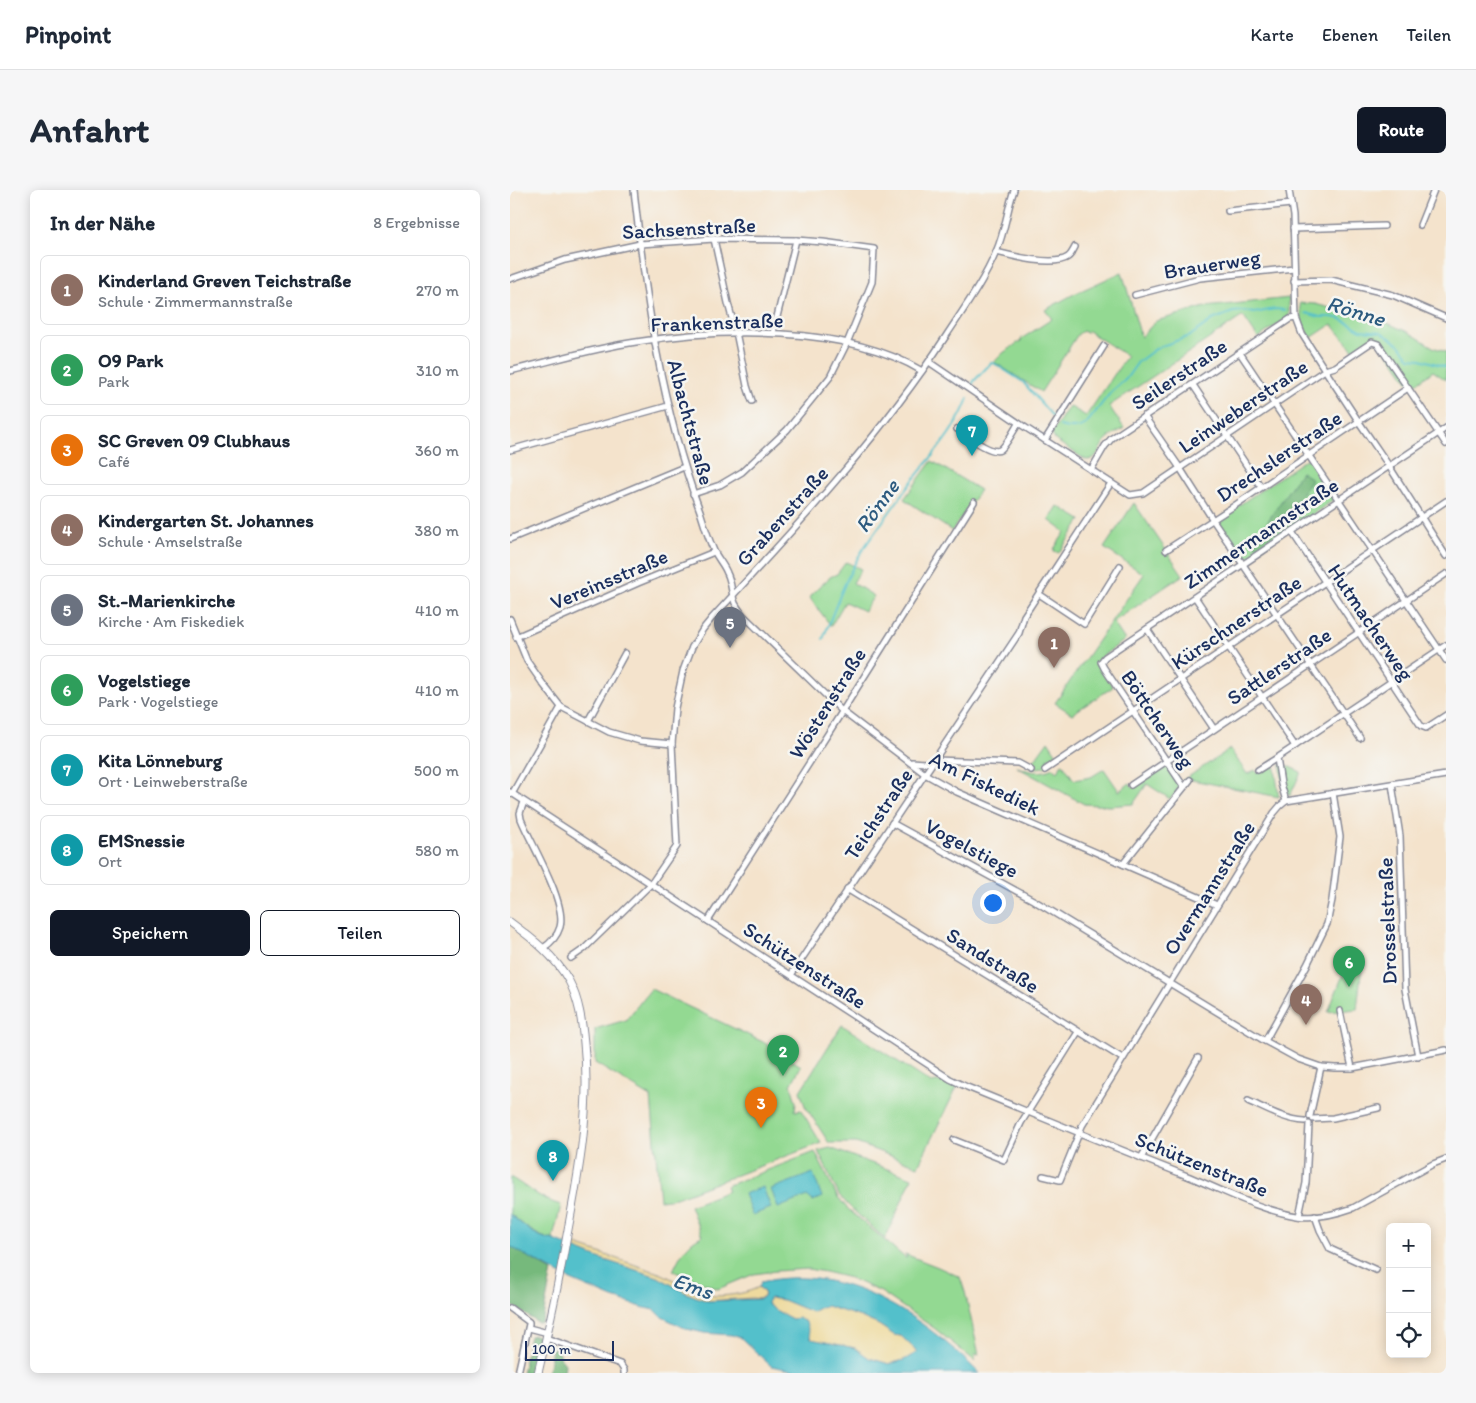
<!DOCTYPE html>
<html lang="de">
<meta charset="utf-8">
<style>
:root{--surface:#fff;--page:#f6f6f7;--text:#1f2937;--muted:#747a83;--line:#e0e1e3;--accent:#111827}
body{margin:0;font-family:Itim,sans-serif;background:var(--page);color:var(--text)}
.controls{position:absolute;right:15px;bottom:15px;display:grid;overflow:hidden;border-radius:8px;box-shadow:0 2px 12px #0003}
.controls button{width:45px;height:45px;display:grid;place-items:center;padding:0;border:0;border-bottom:1px solid var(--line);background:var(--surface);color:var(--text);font:25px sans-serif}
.scale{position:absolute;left:15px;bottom:12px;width:89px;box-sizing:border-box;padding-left:5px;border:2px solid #1b2f5e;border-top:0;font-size:14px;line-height:18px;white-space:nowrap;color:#1b2f5e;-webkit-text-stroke:4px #f6f6f2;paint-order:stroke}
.you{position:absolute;left:482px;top:712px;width:18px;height:18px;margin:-12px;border:4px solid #fff;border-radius:50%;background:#1a73e8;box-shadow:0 0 0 8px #1a73e833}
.badge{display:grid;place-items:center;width:32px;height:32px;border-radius:50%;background:var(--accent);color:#fff;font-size:16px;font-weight:700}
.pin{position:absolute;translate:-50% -41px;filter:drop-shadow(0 1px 2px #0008)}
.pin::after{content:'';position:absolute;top:26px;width:18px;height:15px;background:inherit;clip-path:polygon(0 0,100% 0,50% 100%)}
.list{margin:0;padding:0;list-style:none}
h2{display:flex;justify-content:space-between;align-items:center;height:65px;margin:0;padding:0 20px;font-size:21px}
h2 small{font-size:16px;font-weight:400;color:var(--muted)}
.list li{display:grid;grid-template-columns:32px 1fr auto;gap:15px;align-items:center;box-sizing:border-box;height:70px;margin:0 10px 10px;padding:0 10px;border:1px solid var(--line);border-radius:8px}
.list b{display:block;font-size:19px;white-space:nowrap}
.list p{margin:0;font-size:16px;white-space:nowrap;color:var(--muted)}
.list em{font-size:16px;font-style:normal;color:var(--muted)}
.actions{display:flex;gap:10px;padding:15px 20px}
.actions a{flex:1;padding:11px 0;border:1px solid var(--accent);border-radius:8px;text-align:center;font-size:18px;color:var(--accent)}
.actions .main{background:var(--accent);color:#fff}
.icon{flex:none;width:28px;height:28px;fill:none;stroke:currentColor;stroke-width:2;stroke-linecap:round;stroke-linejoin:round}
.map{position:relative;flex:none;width:936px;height:1183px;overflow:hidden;border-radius:8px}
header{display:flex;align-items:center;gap:30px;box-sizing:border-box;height:70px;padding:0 25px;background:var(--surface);border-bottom:1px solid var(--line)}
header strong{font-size:24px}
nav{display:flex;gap:28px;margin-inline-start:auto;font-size:18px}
.intro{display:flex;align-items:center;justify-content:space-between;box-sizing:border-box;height:120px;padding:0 30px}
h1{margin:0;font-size:35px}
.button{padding:12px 22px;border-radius:8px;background:var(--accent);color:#fff;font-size:18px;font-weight:700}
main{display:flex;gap:30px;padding:0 30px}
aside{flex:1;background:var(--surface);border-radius:8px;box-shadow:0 2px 12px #0003}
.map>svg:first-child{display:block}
.green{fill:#93d992;stroke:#578478}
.forest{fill:#76b97c;stroke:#48746d}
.sand{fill:#eeda9e;stroke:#84847e}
.water{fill:#53c0cb;stroke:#377894;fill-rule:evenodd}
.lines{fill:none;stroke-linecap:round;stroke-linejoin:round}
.stream{stroke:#53c0cb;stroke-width:2}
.minor-casing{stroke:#888995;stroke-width:8}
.secondary-casing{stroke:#888995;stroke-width:9}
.minor{stroke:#fff;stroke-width:5}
.secondary{stroke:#fff;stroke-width:7}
.labels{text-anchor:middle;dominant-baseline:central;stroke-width:5;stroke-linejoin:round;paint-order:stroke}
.street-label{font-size:21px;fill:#1b2f5e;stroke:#f6f6f2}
.water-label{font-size:22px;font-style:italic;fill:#2c5a7f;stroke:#f6f6f2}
</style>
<header>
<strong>Pinpoint</strong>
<nav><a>Karte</a><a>Ebenen</a><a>Teilen</a></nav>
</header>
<div class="intro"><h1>Anfahrt</h1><a class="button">Route</a></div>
<main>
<aside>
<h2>In der Nähe<small>8 Ergebnisse</small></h2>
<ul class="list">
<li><span class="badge" style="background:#8d6e63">1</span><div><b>Kinderland Greven Teichstraße</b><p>Schule · Zimmermannstraße</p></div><em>270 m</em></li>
<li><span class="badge" style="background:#2e9e5b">2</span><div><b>O9 Park</b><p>Park</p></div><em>310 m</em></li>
<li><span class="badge" style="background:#e8710a">3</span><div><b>SC Greven 09 Clubhaus</b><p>Café</p></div><em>360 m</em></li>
<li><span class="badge" style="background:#8d6e63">4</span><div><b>Kindergarten St. Johannes</b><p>Schule · Amselstraße</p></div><em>380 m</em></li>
<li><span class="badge" style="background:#6b7280">5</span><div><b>St.-Marienkirche</b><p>Kirche · Am Fiskediek</p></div><em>410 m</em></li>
<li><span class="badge" style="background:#2e9e5b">6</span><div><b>Vogelstiege</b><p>Park · Vogelstiege</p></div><em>410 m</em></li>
<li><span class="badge" style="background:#0f9aa8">7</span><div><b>Kita Lönneburg</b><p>Ort · Leinweberstraße</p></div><em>500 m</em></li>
<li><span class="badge" style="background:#0f9aa8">8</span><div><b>EMSnessie</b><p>Ort</p></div><em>580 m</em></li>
</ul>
<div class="actions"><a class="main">Speichern</a><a>Teilen</a></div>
</aside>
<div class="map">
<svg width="936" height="1183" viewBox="0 0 936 1183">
<rect width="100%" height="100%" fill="#f6f6f2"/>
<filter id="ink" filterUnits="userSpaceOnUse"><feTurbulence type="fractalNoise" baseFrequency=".02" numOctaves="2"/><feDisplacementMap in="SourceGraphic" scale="10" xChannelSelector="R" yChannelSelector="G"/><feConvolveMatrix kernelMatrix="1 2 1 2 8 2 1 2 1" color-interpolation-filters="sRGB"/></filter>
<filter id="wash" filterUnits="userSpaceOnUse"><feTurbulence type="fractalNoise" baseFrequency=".0096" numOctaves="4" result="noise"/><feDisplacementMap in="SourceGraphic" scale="20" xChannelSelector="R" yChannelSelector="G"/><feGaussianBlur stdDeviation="1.12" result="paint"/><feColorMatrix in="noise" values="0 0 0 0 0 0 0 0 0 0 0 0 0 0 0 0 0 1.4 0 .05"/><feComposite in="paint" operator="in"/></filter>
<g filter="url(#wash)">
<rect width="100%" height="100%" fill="#f4e3cc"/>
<g class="green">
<path d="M612 82 631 147 646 131 695 117 779 108V127L748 148 733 126 599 216 614 238C608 242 601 245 596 250 589 257 588 271 576 270L545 250 542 244 543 241 559 216 576 226 617 166 578 141 576 143 573 141 568 144 531 202 484 172 493 163 512 150 511 149 542 129 535 120 564 104Z"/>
<path d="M790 113 805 114 875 132 900 143 923 157 936 162V190L923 181 902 197 868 148 843 160 822 134 801 148 792 133Z"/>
<path d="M796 269H799L822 304 823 308 821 312 739 367 735 368 731 367 709 335V330L712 327Z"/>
<path d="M422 271 470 300 442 341 394 309Z"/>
<path d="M624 313 673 385 603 432 615 450 591 467 589 469 588 474 603 497 562 524 545 513 634 384 594 358Z"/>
<path d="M548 316 571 330 549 363 544 361V359L555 342 539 330Z"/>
<path d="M336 372 351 379 343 393 364 406 354 421 335 412 321 436 299 407 320 387 327 384Z"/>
<path d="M538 551 548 566 546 567 538 568V570L540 574C534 578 527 579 520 576Z"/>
<path d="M720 559 737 584 745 580 747 583 764 572 769 607 677 589 673 593 672 591Z"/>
<path d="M771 573 791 582 780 606C772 600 771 583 771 573Z"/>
<path d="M553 574 564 590 581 587 594 579 609 601 620 593 623 597 656 576C660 580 670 592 668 598 667 602 663 606 660 609L637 594 623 614 599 616 574 614 507 577C521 581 528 585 543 578L545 581 548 582 551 575Z"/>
<path d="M837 775H852L847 819 818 822Z"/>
<path d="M141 799 253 852 291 876 281 895 286 912 285 921 291 920 311 953 166 1008 150 1010 141 907 85 873V839L116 830Z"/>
<path d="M332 835 421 893 439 890 448 895 408 976 346 953H319L295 916 290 901Z"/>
<path d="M320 958 402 988 375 1049 341 1018 329 1005 308 961Z"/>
<path d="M305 962 327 1006 337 1018 394 1067 397 1068 395 1064 428 1077 450 1087 455 1102 469 1165 465 1164V1171L424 1138 371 1102 340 1088 315 1082 298 1079 266 1081 244 1084 208 1099 163 1081C169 1067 177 1052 192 1046L180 1016 218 1001 216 996Z"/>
<path d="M0 987C17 997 32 1010 51 1015L43 1048 44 1050C26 1047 14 1035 0 1024Z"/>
</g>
<g class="forest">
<path d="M791 282 802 289 752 359 743 353Z"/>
<path d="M0 1056 42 1081 32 1132 28 1133 0 1114Z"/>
<path d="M25 1145 30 1148 22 1183H12L20 1146Z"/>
<path d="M42 1158 48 1160 51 1169 55 1174 54 1183H38Z"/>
</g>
<g class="sand">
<path d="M63 1054 152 1084C164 1089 175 1098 187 1103 202 1109 235 1105 249 1097L254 1103 255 1105 249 1109 242 1108 197 1111 176 1103 148 1087 91 1069 62 1058Z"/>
<path d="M260 1108 273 1110 302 1122 311 1117 317 1116 351 1127 369 1135 384 1145 391 1146 408 1162 394 1170 379 1174 359 1168 345 1158 300 1149 282 1129 265 1120 257 1114V1112Z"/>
</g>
<g class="water">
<path d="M303 983 312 1007 303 1011 297 1006 268 1018 261 999Z"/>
<path d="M253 997 261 1018 242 1025 234 1004Z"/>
<path d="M0 1024C13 1035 26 1048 44 1050L91 1069 148 1087 176 1103 197 1111 251 1109 255 1105 254 1102 249 1097 251 1092C334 1072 414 1127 469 1183H296L261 1176 231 1148 222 1145 194 1143 177 1139 152 1127 145 1120 135 1118 103 1108 61 1090 13 1064 0 1056ZM260 1108 273 1110 302 1122 311 1117 317 1116 351 1127 369 1135 384 1145 391 1146 408 1162 394 1170 379 1174 359 1168 345 1158 301 1149 296 1132 288 1128 282 1129 265 1120 257 1114V1112Z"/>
</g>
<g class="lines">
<g class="stream">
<path d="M796 123 810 127H821L831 129 851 140 871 142 889 154 900 168 911 169 936 177"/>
<path d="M462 195 464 191 482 172 513 192 544 228"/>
<path d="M550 236C558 239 569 239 576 234L601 202 616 189 628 172 644 160 652 156 680 146 702 130 723 122 734 121 744 123 765 119 775 120"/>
<path d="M313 449C326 416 337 382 358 352 373 331 388 310 403 290 422 266 449 236 458 208"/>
</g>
</g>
</g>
<g filter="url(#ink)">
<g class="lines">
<g class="minor-casing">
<g id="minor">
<path d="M124 0C136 111 151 216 190 321 194 334 198 348 204 361 208 369 214 375 217 383 222 393 221 403 225 413 227 417 230 421 233 425L332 521 415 584 447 602 707 715"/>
<path d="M718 21 781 14"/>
<path d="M910 35 924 0"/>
<path d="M783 39 874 36"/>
<path d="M204 49 218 113 227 147 237 196 242 211"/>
<path d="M486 62C502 66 544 77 558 67 561 65 563 61 565 57"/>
<path d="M0 89 55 70 130 54 204 49 286 50 313 52 364 59 362 92 337 153 320 187 277 240 232 282 210 295 183 304"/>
<path d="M784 91 821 90 883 105 936 128"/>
<path d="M625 105 690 88 784 78"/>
<path d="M263 143 286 50"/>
<path d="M730 163 936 470"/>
<path d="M419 172 513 236 620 305 633 303 815 180 792 144 786 128 783 26 779 0"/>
<path d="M0 181C42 171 84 158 126 152 211 138 336 135 412 181"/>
<path d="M683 195 751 297"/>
<path d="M634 226 670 278 703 330 850 548"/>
<path d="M447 239C455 244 481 265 490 260 496 256 504 240 508 234"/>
<path d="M535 250 594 156"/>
<path d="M936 254 868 154 862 152 825 177 815 180 849 232 879 276 936 366"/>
<path d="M0 260 158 216"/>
<path d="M581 280 595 256 602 248 780 129 786 128"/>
<path d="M782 342 911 536 916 538 936 525"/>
<path d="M0 349 174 277"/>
<path d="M656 360 721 318 898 198"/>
<path d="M529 404 574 434 610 376"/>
<path d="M685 407 785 556"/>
<path d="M0 429 17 471 33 494 51 517 99 542 130 551 162 554"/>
<path d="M637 439 704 539"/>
<path d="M6 447 128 393 204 362"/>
<path d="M78 531 115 463"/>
<path d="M425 570 508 573 521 580"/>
<path d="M402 572 415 573 423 571"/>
<path d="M535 580 936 311"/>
<path d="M748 580 767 568"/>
<path d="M882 594 890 646 895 799 908 866"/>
<path d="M621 595 936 384"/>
<path d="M674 597 594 478 591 472 595 467 936 238"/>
<path d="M0 602 440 889 457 897C531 927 605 958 680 987 714 1001 750 1020 787 1026 806 1029 826 1024 843 1018L923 974 936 969"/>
<path d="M2 604 51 517"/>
<path d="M776 611 771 594 767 568 936 455"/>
<path d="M14 612 10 623 11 629C21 654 57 712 50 737 47 747 41 753 33 758"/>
<path d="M382 633 523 710 755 851 788 869 811 877 825 878H842L936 860"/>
<path d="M613 674 680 590"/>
<path d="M337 699 612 868"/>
<path d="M198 731 330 525 464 312"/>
<path d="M61 768 74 759 141 694 167 656 162 554 165 518 173 481 182 457 193 439 202 428C285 338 369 249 436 146 453 120 474 91 486 62 495 42 497 20 504 0"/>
<path d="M281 785 509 443 514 426 601 293"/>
<path d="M830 821 842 878"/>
<path d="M755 851 797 775 817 734 822 710 830 647 823 603"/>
<path d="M738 911C756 919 775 930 795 931"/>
<path d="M800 926 811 877"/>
<path d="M803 929 823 928 868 918"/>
<path d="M444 950 494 970 511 933 568 842"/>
<path d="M631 968 688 868"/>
<path d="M533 986 550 990 572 936 764 623 770 616 776 611 936 585"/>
<path d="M789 1026 796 993 799 934"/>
<path d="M805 1026 810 1040 820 1059 866 1080"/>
<path d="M0 1118 19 1132V1134L8 1183"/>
<path d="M19 1138 38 1143"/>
<path d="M36 1148 110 1174 114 1180V1183"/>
</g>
</g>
<g class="secondary-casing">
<path id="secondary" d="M0 732C23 749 45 766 59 791 69 810 72 831 74 853 81 918 69 982 57 1045 49 1091 39 1137 28 1183"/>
</g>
<use href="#minor" class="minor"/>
<use href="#secondary" class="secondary"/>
</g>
</g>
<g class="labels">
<g class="street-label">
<text transform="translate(179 38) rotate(-3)">Sachsenstraße</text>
<text transform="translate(702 74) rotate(-9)">Brauerweg</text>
<text transform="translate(207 132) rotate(-2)">Frankenstraße</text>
<text transform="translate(669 184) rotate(-34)">Seilerstraße</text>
<text transform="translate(733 216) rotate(-34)">Leinweberstraße</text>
<text transform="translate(181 232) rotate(75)">Albachtstraße</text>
<text transform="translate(769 266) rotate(-34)">Drechslerstraße</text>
<text transform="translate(272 326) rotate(-48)">Grabenstraße</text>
<text transform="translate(751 343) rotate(-34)">Zimmermannstraße</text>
<text transform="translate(99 389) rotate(-23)">Vereinsstraße</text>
<text transform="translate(726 432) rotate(-34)">Kürschnerstraße</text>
<text transform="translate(861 432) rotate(56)">Hutmacherweg</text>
<text transform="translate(769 476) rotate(-34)">Sattlerstraße</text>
<text transform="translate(317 513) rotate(-58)">Wöstenstraße</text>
<text transform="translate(648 529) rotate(56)">Böttcherweg</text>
<text transform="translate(475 593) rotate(26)">Am Fiskediek</text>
<text transform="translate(368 624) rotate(-56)">Teichstraße</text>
<text transform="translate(462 658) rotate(28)">Vogelstiege</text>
<text transform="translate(699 698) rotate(-58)">Overmannstraße</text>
<text transform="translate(877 731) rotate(-92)">Drosselstraße</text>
<text transform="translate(483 770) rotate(32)">Sandstraße</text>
<text transform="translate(295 775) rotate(33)">Schützenstraße</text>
<text transform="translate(692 974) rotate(22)">Schützenstraße</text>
</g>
<g class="water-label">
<text transform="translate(846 121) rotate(17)">Rönne</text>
<text transform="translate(367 316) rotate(-54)">Rönne</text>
<text transform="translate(183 1096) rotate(20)">Ems</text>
</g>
</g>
</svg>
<div class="controls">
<button>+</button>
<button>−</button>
<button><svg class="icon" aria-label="locate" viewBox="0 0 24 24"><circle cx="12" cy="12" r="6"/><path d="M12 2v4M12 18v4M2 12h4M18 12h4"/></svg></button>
</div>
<div class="scale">100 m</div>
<div class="you"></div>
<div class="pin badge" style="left:544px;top:478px;background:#8d6e63">1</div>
<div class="pin badge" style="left:273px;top:886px;background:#2e9e5b">2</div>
<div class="pin badge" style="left:251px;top:938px;background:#e8710a">3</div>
<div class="pin badge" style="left:796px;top:835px;background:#8d6e63">4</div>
<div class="pin badge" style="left:220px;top:458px;background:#6b7280">5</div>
<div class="pin badge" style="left:839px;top:797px;background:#2e9e5b">6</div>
<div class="pin badge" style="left:462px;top:266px;background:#0f9aa8">7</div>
<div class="pin badge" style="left:43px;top:991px;background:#0f9aa8">8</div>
</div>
</main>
